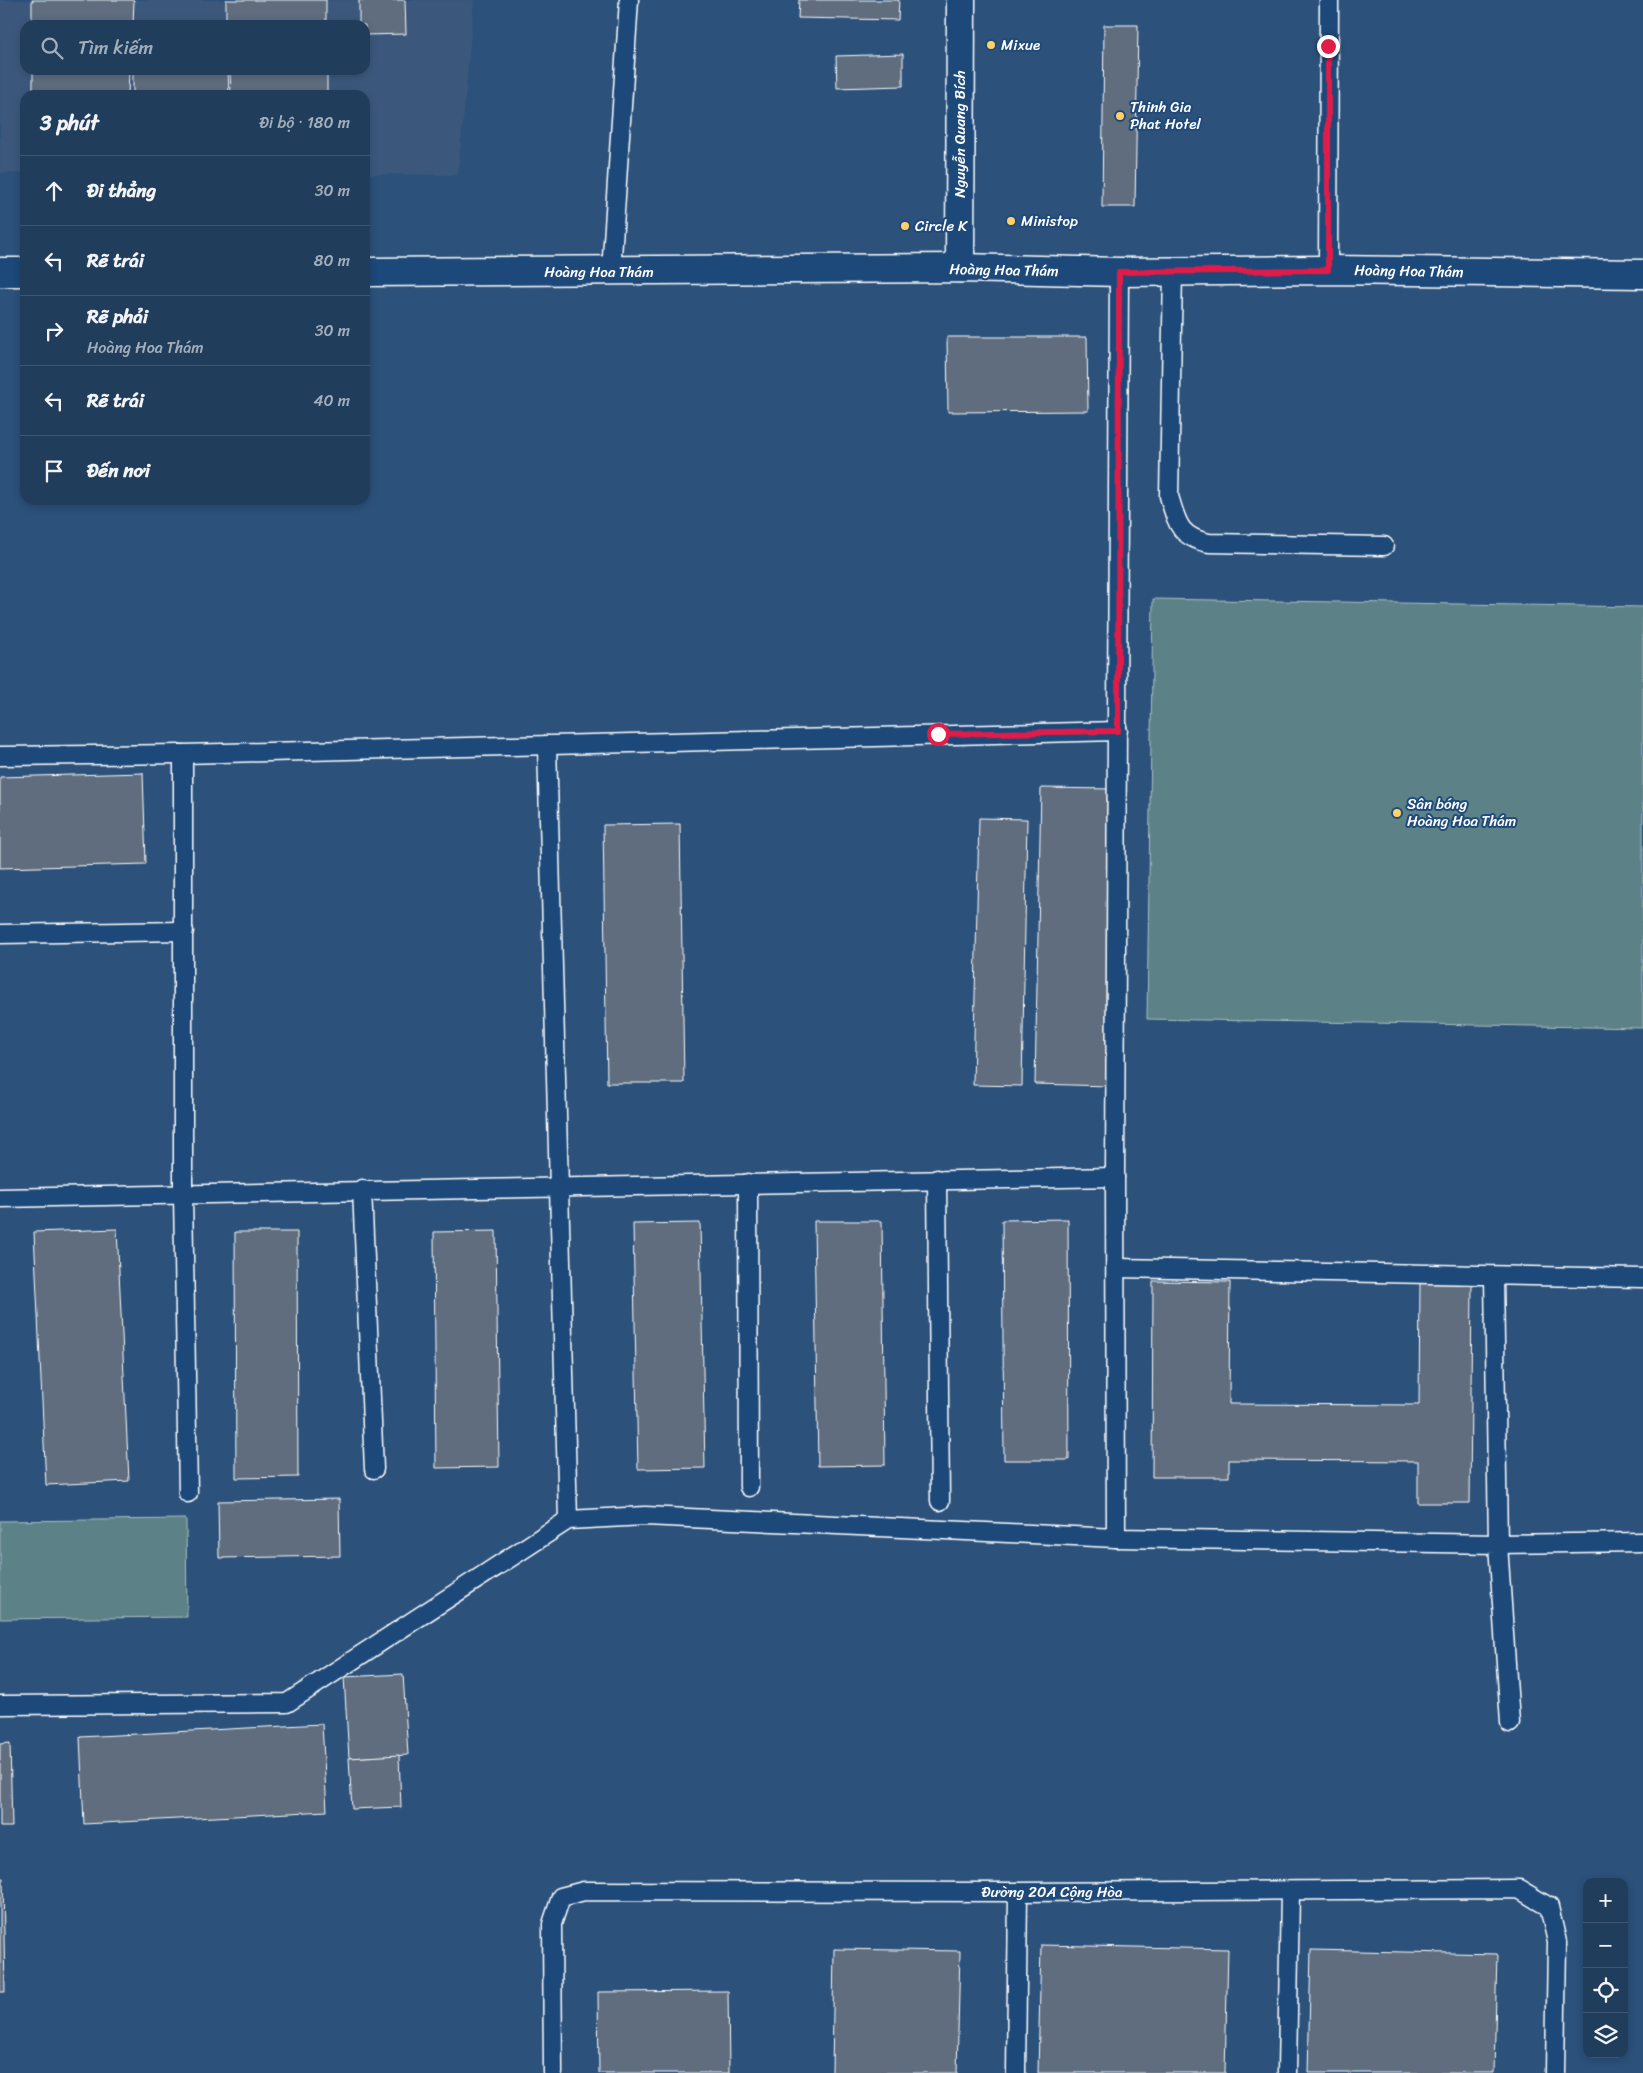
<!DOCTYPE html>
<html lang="vi">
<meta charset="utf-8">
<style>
:root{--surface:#213d5c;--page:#294462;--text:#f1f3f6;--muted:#a2aebb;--line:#3e5672}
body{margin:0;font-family:Sriracha,sans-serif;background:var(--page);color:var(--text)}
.controls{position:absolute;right:15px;bottom:15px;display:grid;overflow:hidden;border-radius:10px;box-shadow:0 2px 8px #0003}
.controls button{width:45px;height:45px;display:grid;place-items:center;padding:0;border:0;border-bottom:1px solid var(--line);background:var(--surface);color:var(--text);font:25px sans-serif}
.stop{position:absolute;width:15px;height:15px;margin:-11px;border:4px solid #e11d48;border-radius:50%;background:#fff}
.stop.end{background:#e11d48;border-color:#fff;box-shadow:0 1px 5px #0008}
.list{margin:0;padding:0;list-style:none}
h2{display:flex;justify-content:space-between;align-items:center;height:65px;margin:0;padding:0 20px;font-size:21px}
h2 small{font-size:16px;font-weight:400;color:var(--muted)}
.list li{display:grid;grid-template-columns:32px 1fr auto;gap:15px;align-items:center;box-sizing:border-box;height:70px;padding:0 20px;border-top:1px solid var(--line)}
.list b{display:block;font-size:19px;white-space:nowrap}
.list p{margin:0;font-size:16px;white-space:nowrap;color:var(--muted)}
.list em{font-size:16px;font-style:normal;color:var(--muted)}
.icon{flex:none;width:28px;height:28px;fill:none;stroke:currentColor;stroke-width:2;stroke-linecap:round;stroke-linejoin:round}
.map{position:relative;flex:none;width:1643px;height:2073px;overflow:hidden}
.search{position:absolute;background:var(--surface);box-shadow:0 2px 8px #0003;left:20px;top:20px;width:350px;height:55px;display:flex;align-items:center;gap:12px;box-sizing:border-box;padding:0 18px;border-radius:15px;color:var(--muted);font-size:19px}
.panel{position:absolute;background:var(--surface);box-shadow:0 2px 8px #0003;left:20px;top:90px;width:350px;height:415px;border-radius:15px}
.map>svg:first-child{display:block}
.built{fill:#3b597c;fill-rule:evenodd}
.green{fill:#5b8288;stroke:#adc0c4}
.building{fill:#5e6d7e;stroke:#fff}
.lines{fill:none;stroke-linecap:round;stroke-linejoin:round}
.service-casing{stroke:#fff;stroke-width:21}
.minor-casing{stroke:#fff;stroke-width:31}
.secondary-casing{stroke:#fff;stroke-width:31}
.service{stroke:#1f4a7a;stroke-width:18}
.minor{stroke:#1f4a7a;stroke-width:28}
.secondary{stroke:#1f4a7a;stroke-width:28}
.route{stroke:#e11d48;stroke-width:6}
.poi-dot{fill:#ffd166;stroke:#1f4a7a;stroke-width:2}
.labels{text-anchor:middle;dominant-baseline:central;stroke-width:4;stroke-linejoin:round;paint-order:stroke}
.poi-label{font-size:15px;fill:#fff;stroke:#1f4a7a;text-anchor:start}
.street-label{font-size:15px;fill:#fff;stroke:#1f4a7a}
</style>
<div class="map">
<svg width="1643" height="2073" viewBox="0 0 1643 2073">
<rect width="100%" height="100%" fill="#2c517b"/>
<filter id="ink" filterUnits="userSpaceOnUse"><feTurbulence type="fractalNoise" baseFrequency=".02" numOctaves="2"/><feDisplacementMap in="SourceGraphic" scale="10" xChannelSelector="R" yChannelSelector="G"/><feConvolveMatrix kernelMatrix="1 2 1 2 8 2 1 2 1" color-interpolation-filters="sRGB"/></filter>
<g filter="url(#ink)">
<path class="built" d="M0 0H474L458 175 365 174V95H25V173H0ZM25 25H365V70H25Z"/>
<g class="green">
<path d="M1153 599 1643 607V1028L1147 1019Z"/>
<path d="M186 1519 187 1617 0 1619V1521Z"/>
</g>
<g class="building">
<path d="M32 0H134L133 25H32Z"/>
<rect x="226" y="0" width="100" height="25"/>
<path d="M359 0H405L406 34 365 35V25H359Z"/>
<path d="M799 0H899L898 20 798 18Z"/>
<path d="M1104 25H1138L1135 207H1102Z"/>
<path d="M903 54V86L837 88 836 56Z"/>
<path d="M33 70H129L128 95H33Z"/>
<path d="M133 70H228L229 95H133Z"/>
<path d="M230 70H327V95H231Z"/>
<path d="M947 337H1087L1088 411 948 412Z"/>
<path d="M143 773 146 864 0 868V777Z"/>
<path d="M1041 788 1113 789 1109 1086 1035 1084Z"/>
<path d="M979 818 1027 819 1022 1086 973 1085Z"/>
<path d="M680 824 684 1083H607L603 825Z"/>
<path d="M1068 1219 1069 1460H1004L1002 1220Z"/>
<path d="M814 1221H882L885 1465 818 1466Z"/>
<path d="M700 1223 705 1468 638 1469 633 1224Z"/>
<path d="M117 1229 129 1481 46 1485 34 1232Z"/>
<path d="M496 1231 499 1467 436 1468 434 1232Z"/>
<path d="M235 1232H297L298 1477 236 1478Z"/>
<path d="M1153 1281 1230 1282 1229 1404 1419 1405 1420 1283H1472L1470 1503H1418V1461L1229 1460V1477H1152Z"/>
<path d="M339 1499 340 1556 219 1558 218 1501Z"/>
<path d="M403 1674 408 1755 349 1758 344 1677Z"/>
<path d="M322 1724 327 1811 84 1824 80 1737Z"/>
<path d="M10 1743 12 1827H0V1744Z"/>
<path d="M399 1755 401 1807 352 1809 349 1758Z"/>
<path d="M0 1878H3L5 1992H0Z"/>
<path d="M1041 1945 1228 1949 1225 2073H1038Z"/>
<path d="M834 1949 960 1951 957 2073H832Z"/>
<path d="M1311 1950 1497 1954 1494 2073H1308Z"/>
<path d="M728 1991 729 2073H599L598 1992Z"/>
</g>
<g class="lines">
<g class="service-casing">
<g id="service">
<path d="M1173 270 1169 496C1177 523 1179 537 1209 543L1384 546"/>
<path d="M1328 270 1329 0"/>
<path d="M611 272 629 0"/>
<path d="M547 745 568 1520"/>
<path d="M183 754V1194L188 1493"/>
<path d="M0 756 183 754 1118 731"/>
<path d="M0 934 184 931"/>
<path d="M937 1179 940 1501"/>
<path d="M748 1183 749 1487"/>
<path d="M362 1189 374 1469"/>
<path d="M0 1198 1115 1177"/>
<path d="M1116 1268 1643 1278"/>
<path d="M1494 1276 1498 1544 1643 1542"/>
<path d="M1116 1538 1115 1177 1119 272"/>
<path d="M0 1705 287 1703 568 1520 645 1516 1116 1538 1498 1544 1510 1723"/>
<path d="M553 2073 552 1924 561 1897 584 1891 1018 1892 1519 1889 1549 1907 1557 1942 1555 2073"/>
<path d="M1016 2073 1018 1892"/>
<path d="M1287 2073 1290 1891"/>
</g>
</g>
<g class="minor-casing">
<path id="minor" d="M960 268 961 0"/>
</g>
<g class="secondary-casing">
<g id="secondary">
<path d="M0 272H25"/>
<path d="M365 272 960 268 1119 272 1328 270 1643 274"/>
</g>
</g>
<use href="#service" class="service"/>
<use href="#minor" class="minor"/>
<use href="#secondary" class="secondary"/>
</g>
</g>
<g class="lines" filter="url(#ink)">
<path class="route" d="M938 734 1118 731 1119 272 1328 270V46"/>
</g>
<g class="poi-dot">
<circle cx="991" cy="45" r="5"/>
<circle cx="1120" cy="116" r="5"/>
<circle cx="1011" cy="221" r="5"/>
<circle cx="905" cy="226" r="5"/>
<circle cx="1397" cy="813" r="5"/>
</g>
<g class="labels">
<g class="poi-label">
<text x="1001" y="45">Mixue</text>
<text x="1130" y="107">Thinh Gia<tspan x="1130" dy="17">Phat Hotel</tspan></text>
<text x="1021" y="221">Ministop</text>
<text x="915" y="226">Circle K</text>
<text x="1407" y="804">Sân bóng<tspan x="1407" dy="17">Hoàng Hoa Thám</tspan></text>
</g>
<g class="street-label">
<text transform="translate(960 134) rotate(-90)">Nguyễn Quang Bích</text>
<text transform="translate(1004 270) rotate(1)">Hoàng Hoa Thám</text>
<text transform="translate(1409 271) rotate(1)">Hoàng Hoa Thám</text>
<text x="599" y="272">Hoàng Hoa Thám</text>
<text x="1052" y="1892">Đường 20A Cộng Hòa</text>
</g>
</g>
</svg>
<div class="controls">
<button>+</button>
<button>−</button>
<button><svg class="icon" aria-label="locate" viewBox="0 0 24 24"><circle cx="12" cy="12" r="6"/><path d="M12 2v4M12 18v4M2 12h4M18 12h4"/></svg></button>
<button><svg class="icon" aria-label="layers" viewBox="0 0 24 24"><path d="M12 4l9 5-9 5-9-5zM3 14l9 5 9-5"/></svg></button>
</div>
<div class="stop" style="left:938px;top:734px"></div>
<div class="stop end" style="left:1328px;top:46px"></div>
<div class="search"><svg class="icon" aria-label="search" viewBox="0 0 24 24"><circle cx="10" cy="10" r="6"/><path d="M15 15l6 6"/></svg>Tìm kiếm</div>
<section class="panel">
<h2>3 phút<small>Đi bộ · 180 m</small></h2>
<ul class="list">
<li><svg class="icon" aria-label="ahead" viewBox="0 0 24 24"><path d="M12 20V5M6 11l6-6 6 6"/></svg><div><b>Đi thẳng</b></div><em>30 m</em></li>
<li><svg class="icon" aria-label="left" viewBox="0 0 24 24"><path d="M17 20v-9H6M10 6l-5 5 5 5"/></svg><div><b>Rẽ trái</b></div><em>80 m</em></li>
<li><svg class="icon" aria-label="right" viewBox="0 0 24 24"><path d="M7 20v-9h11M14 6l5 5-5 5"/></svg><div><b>Rẽ phải</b><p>Hoàng Hoa Thám</p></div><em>30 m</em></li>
<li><svg class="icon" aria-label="left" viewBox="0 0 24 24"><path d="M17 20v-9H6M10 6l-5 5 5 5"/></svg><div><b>Rẽ trái</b></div><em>40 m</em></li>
<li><svg class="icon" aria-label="arrive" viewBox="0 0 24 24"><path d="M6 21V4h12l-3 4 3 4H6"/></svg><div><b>Đến nơi</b></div></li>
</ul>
</section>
</div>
